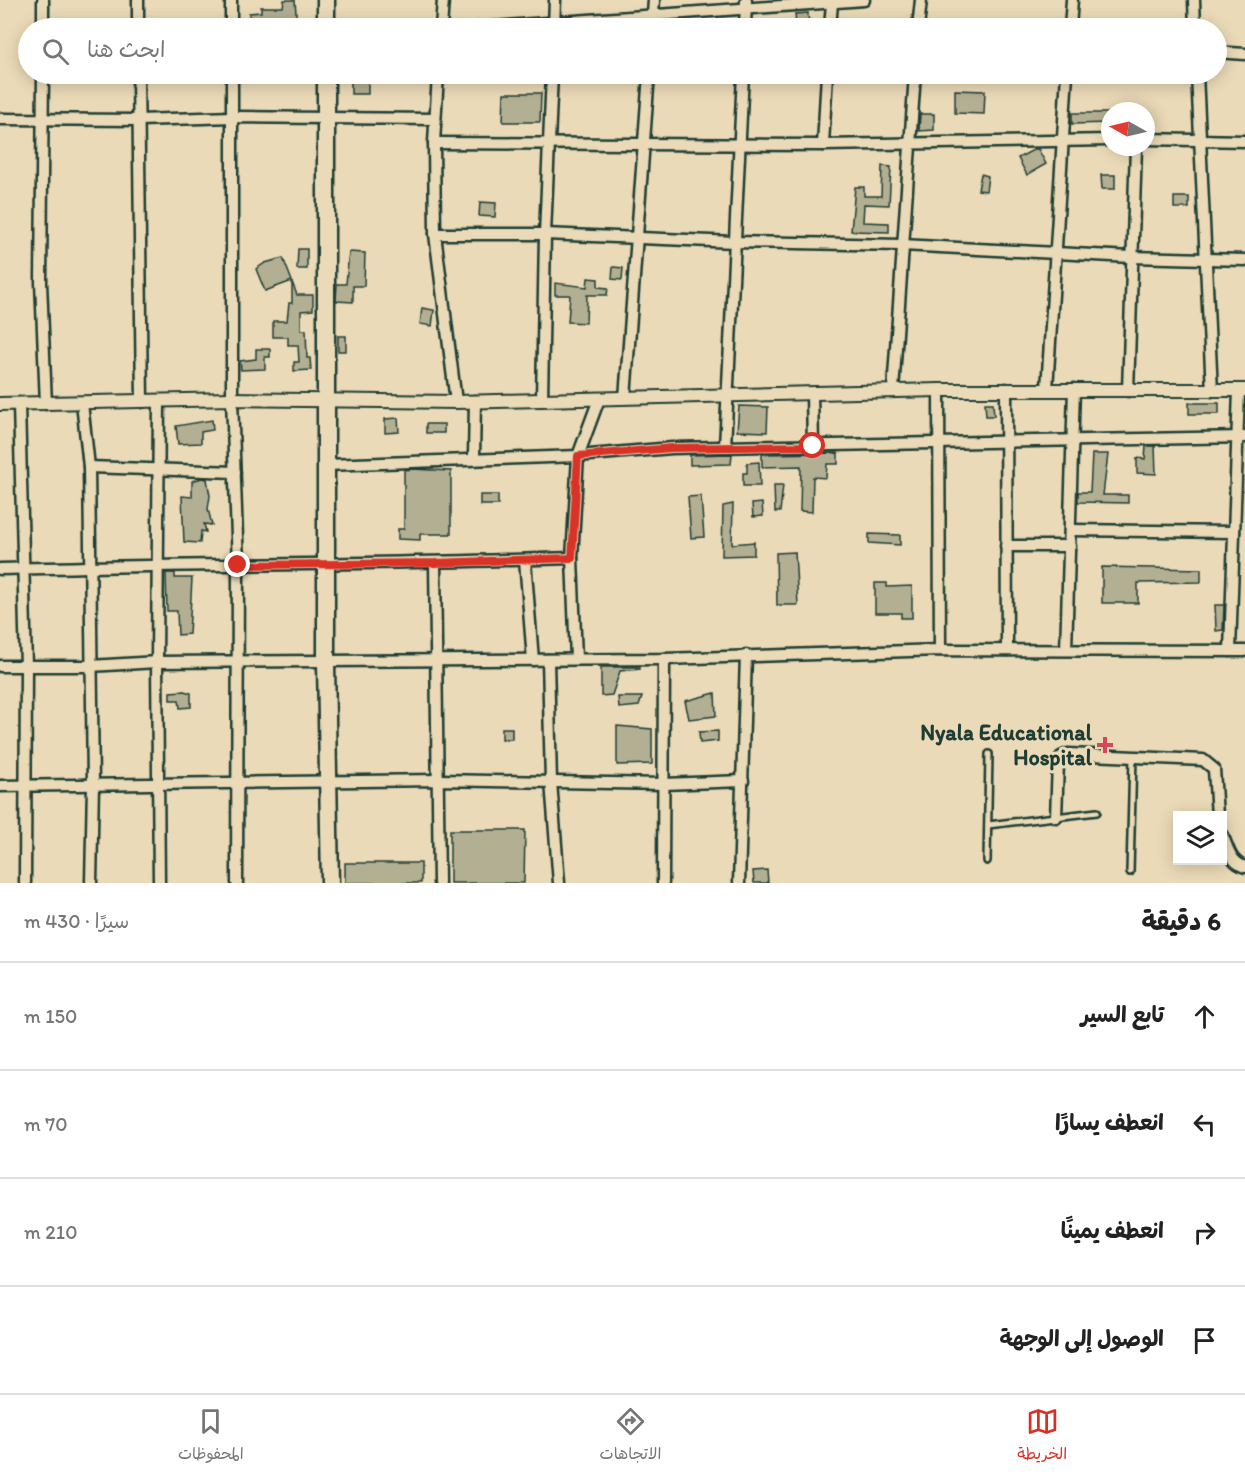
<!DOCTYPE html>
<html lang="ar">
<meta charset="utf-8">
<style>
:root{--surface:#fff;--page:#f2f2f2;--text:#222;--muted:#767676;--line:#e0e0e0;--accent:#d93025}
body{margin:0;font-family:Itim,"Playpen Sans Arabic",sans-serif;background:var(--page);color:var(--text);direction:rtl}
.controls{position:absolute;right:18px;bottom:18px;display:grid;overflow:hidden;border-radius:0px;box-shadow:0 3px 15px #0003}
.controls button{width:54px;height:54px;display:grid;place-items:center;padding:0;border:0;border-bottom:2px solid var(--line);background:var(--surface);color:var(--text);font:30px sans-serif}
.compass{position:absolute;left:1101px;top:102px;width:54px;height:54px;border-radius:50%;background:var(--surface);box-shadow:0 3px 15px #0003;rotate:278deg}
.stop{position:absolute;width:18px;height:18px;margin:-14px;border:4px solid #d93025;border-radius:50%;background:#fff}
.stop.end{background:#d93025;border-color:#fff;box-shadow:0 2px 6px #0008}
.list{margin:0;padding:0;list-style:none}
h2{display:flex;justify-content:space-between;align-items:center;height:78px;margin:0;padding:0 24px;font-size:26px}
h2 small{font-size:20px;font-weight:400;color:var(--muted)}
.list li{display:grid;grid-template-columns:39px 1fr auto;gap:18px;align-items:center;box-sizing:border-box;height:108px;padding:0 24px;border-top:2px solid var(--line)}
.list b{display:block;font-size:22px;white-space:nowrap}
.list em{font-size:20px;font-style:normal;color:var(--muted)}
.icon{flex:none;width:33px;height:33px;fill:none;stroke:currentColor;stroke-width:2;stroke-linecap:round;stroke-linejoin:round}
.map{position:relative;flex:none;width:1245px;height:883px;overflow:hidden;direction:ltr}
.search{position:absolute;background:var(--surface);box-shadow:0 3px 15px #0003;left:18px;right:18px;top:18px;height:66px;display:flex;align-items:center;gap:15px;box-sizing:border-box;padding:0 21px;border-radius:33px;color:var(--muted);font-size:22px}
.sheet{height:510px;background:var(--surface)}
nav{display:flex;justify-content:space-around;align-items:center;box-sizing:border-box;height:84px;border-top:2px solid var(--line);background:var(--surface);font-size:16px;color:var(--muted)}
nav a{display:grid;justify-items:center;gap:3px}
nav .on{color:var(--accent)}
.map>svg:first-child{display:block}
.building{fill:#b2af93;stroke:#1f3d34;stroke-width:1.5}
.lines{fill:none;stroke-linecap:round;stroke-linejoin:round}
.service-casing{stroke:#1f3d34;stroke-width:10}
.minor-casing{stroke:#1f3d34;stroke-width:15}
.tertiary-casing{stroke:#1f3d34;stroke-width:16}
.trunk-casing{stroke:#1f3d34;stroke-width:21}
.service{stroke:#ebdab7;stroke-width:5}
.minor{stroke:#ebdab7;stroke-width:10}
.tertiary{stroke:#ebdab7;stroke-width:12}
.trunk{stroke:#ebdab7;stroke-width:16}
.route{stroke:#d93025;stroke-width:8}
.poi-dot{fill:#d1495b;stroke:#ebdab7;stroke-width:2}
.labels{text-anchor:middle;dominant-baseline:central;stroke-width:6;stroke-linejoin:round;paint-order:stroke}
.poi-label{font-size:22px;font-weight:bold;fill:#1f3d34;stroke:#ebdab7;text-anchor:end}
</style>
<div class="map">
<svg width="1245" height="883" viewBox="0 0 1245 883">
<rect width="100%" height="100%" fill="#ebdab7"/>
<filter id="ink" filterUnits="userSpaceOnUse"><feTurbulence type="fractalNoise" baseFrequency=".0167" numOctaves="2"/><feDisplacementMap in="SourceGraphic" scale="12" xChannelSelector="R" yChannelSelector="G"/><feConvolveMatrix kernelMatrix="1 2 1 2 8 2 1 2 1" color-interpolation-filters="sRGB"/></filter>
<g filter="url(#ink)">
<g class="building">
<path d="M284 0H295L297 27 261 28V21L249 22V13L261 12V7H283Z"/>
<path d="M808 13 809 26 796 27 795 14Z"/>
<rect x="351" y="74" width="17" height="20"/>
<path d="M955 90 985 91 984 114 955 113Z"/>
<path d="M504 93H541L540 122H503Z"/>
<path d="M1072 113H1110V123L1072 124Z"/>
<path d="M920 114H934V130L919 131Z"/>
<path d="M1035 149H1038L1046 164 1027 175 1018 158Z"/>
<path d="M882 166 891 167 889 205 864 204 863 222 889 223V232L851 231 855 187H864V196H881Z"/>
<path d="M981 174 988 176 986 191 978 190Z"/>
<path d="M1101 175H1115V189H1102Z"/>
<rect x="1174" y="197" width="15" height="11"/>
<path d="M480 202 496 203 495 217 479 216Z"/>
<path d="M298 249H307V269H297Z"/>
<path d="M349 252 365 253 364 286H353V302L336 301 337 284H346Z"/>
<path d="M283 258 292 281 265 291 256 269 265 263Z"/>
<path d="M613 267 623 268 622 280 612 279Z"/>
<path d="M588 278 598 279V287L608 288 607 295H587L586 323 568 322 570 295H555V283L587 287Z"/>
<path d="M292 282 297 295H313V310L301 311V330H306L307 358H310L311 370 294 371V362H299L298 345H288V337H273V321H287L289 303H292Z"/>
<path d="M422 308 434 310 432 326 420 324Z"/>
<rect x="338" y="336" width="8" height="15"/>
<path d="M256 349H270V357H265V369L241 370 240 361 256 359Z"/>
<path d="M985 403H993L994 416H986Z"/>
<rect x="1189" y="403" width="30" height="11"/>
<path d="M739 406 768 407 767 432 737 431Z"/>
<path d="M398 418 399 432 385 433V419Z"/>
<path d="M212 420 213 430 201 432V443L178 444 176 426Z"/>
<rect x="426" y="424" width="18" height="9"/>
<path d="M1146 446H1155L1156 474 1137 473V458L1145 459Z"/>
<path d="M838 453V464H827L826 478 813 477 812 512 800 511 801 466 762 467V454Z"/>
<path d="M732 454 731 464 690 465V455Z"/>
<path d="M1092 454H1108L1103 495H1128V503L1078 502V492H1090Z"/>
<path d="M759 462 760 486H743V473H747V463Z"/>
<path d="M412 469 451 471V534H420V540L398 539V529H404V470Z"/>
<path d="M202 478 207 479 210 496 208 509 212 525 204 524 206 532 201 531 200 543 184 542 182 496 192 497V481Z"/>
<path d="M774 485H783L780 512H775Z"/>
<rect x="480" y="495" width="18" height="10"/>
<path d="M701 496 704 537 691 538 688 497Z"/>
<path d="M762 503 763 516 753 517 752 504Z"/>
<path d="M733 504 732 544 754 542V555L722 556 723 506Z"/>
<path d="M869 534 900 535V545L869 543Z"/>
<path d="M795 552 798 605H777L776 553Z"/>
<path d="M1102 567 1201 569V582L1138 583V603H1102Z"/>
<path d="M166 573H175V578H192L189 634 178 635 177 611H167Z"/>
<path d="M875 583H887V587L912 586V618H901V613H875Z"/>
<path d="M1215 605H1224L1223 630 1216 631Z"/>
<path d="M601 667H639L640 669 620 671 612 695 601 696Z"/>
<path d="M184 691 191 693V707L180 708 179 700H170V692Z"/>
<path d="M715 693 716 716 689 719 685 701Z"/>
<path d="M618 697H642L639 706 619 708Z"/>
<path d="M617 726 652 729V764L617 765Z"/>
<rect x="502" y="728" width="10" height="11"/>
<path d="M718 731V741L700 743 699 732Z"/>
<path d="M450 830H525L524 883H450Z"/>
<rect x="345" y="863" width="76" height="20"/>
<path d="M767 870 768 883H754L753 871Z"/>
</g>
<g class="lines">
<g class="service-casing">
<g id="service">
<path d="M988 825 1097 812"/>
<path d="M987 861 989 754"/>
<path d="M1130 872 1133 757"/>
</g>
</g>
<g class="minor-casing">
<g id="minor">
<path d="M138 0V28"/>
<path d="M231 0V28"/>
<path d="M1194 0 1195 28"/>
<path d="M554 27 555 0"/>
<path d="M43 28V0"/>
<path d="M441 28 443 0"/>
<path d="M478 28 864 0"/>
<path d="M652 28 654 0"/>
<path d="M745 28 746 0"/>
<path d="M830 28 832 3"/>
<path d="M918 28 921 0"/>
<path d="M1070 28 1072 0"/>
<path d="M1216 52 1245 54"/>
<path d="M43 74 41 282 46 404"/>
<path d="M138 74 142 402"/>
<path d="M232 74V399L238 565 237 883"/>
<path d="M438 74 434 143 435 234 456 402"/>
<path d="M1197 74 1212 391"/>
<path d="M0 119 139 120 233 117 435 119"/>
<path d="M1146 139 1245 141"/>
<path d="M434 143 823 145 1110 140"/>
<path d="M823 145 827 74"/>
<path d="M435 234H545L735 242 902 245 1131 257 1245 260"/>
<path d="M1006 389 1007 650"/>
<path d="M1047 389 1067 74"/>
<path d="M939 390 940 650"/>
<path d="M893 391 915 74"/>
<path d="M1128 391 1136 147"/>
<path d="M812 393 813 446"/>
<path d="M625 398 649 74"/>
<path d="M542 400 545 234 552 74"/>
<path d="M82 403 89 467 93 784 91 883"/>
<path d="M19 405 26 666 25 883"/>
<path d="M725 447 743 74"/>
<path d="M474 457 475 401"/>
<path d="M326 465 578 456 672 448 1245 437"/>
<path d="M89 467 235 472"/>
<path d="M1071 530 1234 532"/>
<path d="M1006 546H1070"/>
<path d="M525 560 533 660"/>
<path d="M435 563 439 883"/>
<path d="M0 569C191 564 381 565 572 558"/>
<path d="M1066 650 1074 389"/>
<path d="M1230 651 1239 390"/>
<path d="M576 659 572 558 578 456 599 399"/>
<path d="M548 660 551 782 559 883"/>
<path d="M0 666H90L157 662 664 659 940 650 1245 651"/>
<path d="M0 786 438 780 664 784 743 781"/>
<path d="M1056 817 1058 763 1061 757 1068 754 1203 760 1214 769 1217 816"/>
<path d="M1222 834C1228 848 1230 862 1245 867"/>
<path d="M159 883 157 662 159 402"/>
<path d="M663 883 664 659"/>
<path d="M739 883 746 655"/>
</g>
</g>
<g class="tertiary-casing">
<path id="tertiary" d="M0 404 232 399 456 402 939 390H1245"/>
</g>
<g class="trunk-casing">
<g id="trunk">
<path d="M326 0V28"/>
<path d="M326 74V663L330 883"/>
</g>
</g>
<use href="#service" class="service"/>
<use href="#minor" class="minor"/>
<use href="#tertiary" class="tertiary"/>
<use href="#trunk" class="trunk"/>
</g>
</g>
<g class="lines" filter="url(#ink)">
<path class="route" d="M238 565 435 563 572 558 578 456 672 448 813 446"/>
</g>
<path class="poi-dot" d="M1102 736h6v6h6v6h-6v6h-6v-6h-6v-6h6z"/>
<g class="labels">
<g class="poi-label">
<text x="1092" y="732">Nyala Educational<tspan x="1092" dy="25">Hospital</tspan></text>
</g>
</g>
</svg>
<div class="controls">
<button><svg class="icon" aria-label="layers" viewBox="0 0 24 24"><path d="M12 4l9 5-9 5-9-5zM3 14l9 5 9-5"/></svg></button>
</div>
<svg class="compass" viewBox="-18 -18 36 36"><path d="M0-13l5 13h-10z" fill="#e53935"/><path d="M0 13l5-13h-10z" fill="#767676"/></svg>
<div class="stop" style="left:813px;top:446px"></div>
<div class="stop end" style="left:238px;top:565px"></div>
<div class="search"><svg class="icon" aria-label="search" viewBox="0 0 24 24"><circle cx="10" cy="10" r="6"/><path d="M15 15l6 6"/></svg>ابحث هنا</div>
</div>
<section class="sheet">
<h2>6 دقيقة<small>سيرًا · 430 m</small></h2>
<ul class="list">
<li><svg class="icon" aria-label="ahead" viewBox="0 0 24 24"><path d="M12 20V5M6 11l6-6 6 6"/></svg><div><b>تابع السير</b></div><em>150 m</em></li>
<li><svg class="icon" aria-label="left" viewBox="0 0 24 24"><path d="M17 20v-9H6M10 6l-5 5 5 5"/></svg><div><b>انعطف يسارًا</b></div><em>70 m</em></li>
<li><svg class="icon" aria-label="right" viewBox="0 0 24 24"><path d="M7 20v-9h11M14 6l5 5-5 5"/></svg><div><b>انعطف يمينًا</b></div><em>210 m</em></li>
<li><svg class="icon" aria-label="arrive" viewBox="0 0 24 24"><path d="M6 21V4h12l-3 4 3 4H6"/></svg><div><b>الوصول إلى الوجهة</b></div></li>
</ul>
</section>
<nav>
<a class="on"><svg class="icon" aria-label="map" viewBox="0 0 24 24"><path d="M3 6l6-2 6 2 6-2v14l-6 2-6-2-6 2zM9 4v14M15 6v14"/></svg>الخريطة</a>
<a><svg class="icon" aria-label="directions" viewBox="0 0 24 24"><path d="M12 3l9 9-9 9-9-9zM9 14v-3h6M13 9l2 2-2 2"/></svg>الاتجاهات</a>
<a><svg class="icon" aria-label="saved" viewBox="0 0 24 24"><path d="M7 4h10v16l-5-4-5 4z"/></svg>المحفوظات</a>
</nav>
